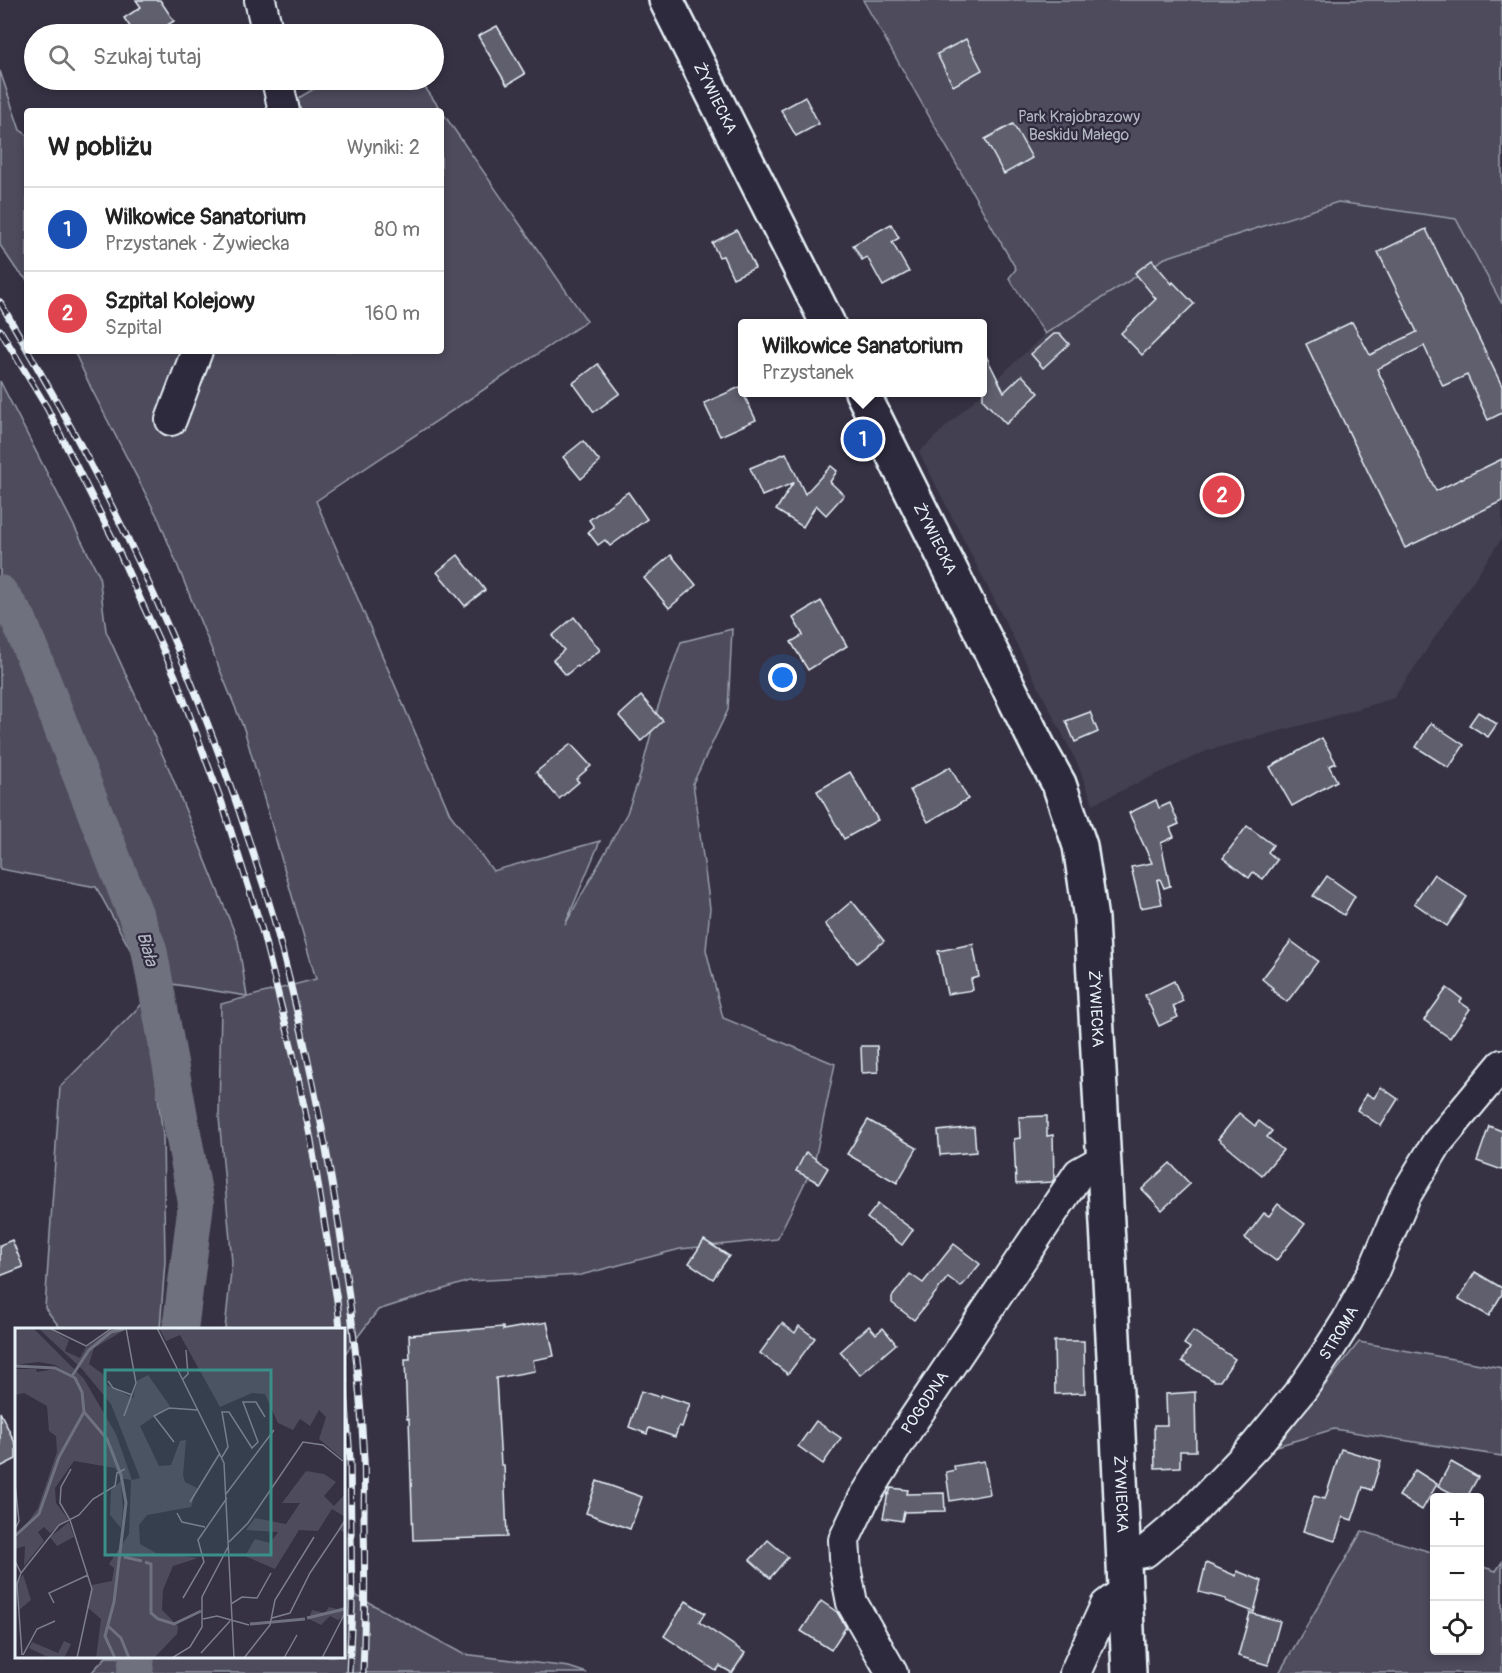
<!DOCTYPE html>
<html lang="pl">
<meta charset="utf-8">
<style>
:root{--surface:#fff;--page:#f6f6f6;--text:#222;--muted:#767676;--line:#e0e0e0;--accent:#85585c}
body{margin:0;font-family:Pangolin,sans-serif;background:var(--page);color:var(--text)}
.controls{position:absolute;right:18px;bottom:18px;display:grid;overflow:hidden;border-radius:6px;box-shadow:0 3px 9px #0003}
.controls button{width:54px;height:54px;display:grid;place-items:center;padding:0;border:0;border-bottom:2px solid var(--line);background:var(--surface);color:var(--text);font:30px sans-serif}
.you{position:absolute;left:783px;top:678px;width:21px;height:21px;margin:-15px;border:4px solid #fff;border-radius:50%;background:#1a73e8;box-shadow:0 0 0 9px #1a73e833}
.badge{display:grid;place-items:center;width:39px;height:39px;border-radius:50%;background:var(--accent);color:#fff;font-size:20px;font-weight:700}
.pin{position:absolute;translate:-50% -50%;border:3px solid #fff;box-shadow:0 2px 6px #0006}
.popup{position:absolute;left:738px;top:319px;width:249px;height:78px;box-sizing:border-box;display:grid;place-content:center;border-radius:6px;background:var(--surface);filter:drop-shadow(0 2px 4px #0005);font-size:20px;white-space:nowrap;color:var(--muted)}
.popup b{font-size:22px;color:var(--text)}
.popup::after{content:'';position:absolute;left:50%;top:100%;margin-left:-12px;border:12px solid transparent;border-top-color:var(--surface)}
.list{margin:0;padding:0;list-style:none}
h2{display:flex;justify-content:space-between;align-items:center;height:78px;margin:0;padding:0 24px;font-size:26px}
h2 small{font-size:20px;font-weight:400;color:var(--muted)}
.list li{display:grid;grid-template-columns:39px 1fr auto;gap:18px;align-items:center;box-sizing:border-box;height:84px;padding:0 24px;border-top:2px solid var(--line)}
.list b{display:block;font-size:22px;white-space:nowrap}
.list p{margin:0;font-size:20px;white-space:nowrap;color:var(--muted)}
.list em{font-size:20px;font-style:normal;color:var(--muted)}
.icon{flex:none;width:33px;height:33px;fill:none;stroke:currentColor;stroke-width:2;stroke-linecap:round;stroke-linejoin:round}
.map{position:relative;flex:none;width:1502px;height:1673px;overflow:hidden}
.search{position:absolute;background:var(--surface);box-shadow:0 3px 9px #0003;left:24px;top:24px;width:420px;height:66px;display:flex;align-items:center;gap:15px;box-sizing:border-box;padding:0 21px;border-radius:33px;color:var(--muted);font-size:22px}
.panel{position:absolute;background:var(--surface);box-shadow:0 3px 9px #0003;left:24px;top:108px;width:420px;height:246px;border-radius:6px}
.map>svg:first-child{display:block}
.built{fill:#433f51}
.green{fill:#4d4b5c;stroke:#9a9eaa;stroke-width:1.5}
.lines{fill:none;stroke-linecap:round;stroke-linejoin:round}
.river{stroke:#70717f;stroke-width:36}
.building{fill:#605e6e;stroke:#e8f1f8;stroke-width:1.5}
.minor-casing{stroke:#e8f1f8;stroke-width:34}
.major-casing{stroke:#e8f1f8;stroke-width:38}
.minor{stroke:#2f2a3d;stroke-width:30}
.major{stroke:#2f2a3d;stroke-width:33}
.rail-casing{stroke:#e8f1f8;stroke-width:7}
.rail{stroke:#2f2a3d;stroke-width:4.5;stroke-dasharray:14;stroke-linecap:butt}
.labels{text-anchor:middle;dominant-baseline:central;stroke-width:4.5;stroke-linejoin:round;paint-order:stroke}
.street-label{font-size:16px;fill:#e8f1f8;stroke:#2f2a3d}
.park-label{font-size:16px;fill:#b2b7c1;stroke:#2f2a3d}
.water-label{font-size:18px;font-style:italic;fill:#b2b7c2;stroke:#2f2a3d}
.inset-river{fill:none;stroke:#70717f;stroke-width:3}
.inset-road{fill:none;stroke:#7d7e8c;stroke-width:1.5}
.view{fill:#3a8f8a;fill-opacity:0.15;stroke:#3a8f8a;stroke-width:3}
.inset-edge{fill:none;stroke:#e8f1f8;stroke-width:3}
</style>
<div class="map">
<svg width="1502" height="1673" viewBox="0 0 1502 1673">
<rect width="100%" height="100%" fill="#363244"/>
<filter id="ink" filterUnits="userSpaceOnUse"><feTurbulence type="fractalNoise" baseFrequency=".0167" numOctaves="2"/><feDisplacementMap in="SourceGraphic" scale="12" xChannelSelector="R" yChannelSelector="G"/><feConvolveMatrix kernelMatrix="1 2 1 2 8 2 1 2 1" color-interpolation-filters="sRGB"/></filter>
<g filter="url(#ink)">
<path class="built" d="M1338 202 1456 219 1497 293 1502 295V538L1394 698 1325 719 1209 750 1093 804 1078 765 919 452 1045 334 1165 258Z"/>
<g class="green">
<path d="M863 0H1502V304L1456 219 1338 202 1165 258 1045 334 1009 278 1016 269Z"/>
<path d="M0 71 20 130 27 135V280L16 269 0 245Z"/>
<path d="M329 80H420L587 321 316 501 450 814 493 871 600 841 565 925 627 813 640 776 658 707 681 642 732 629 728 710 693 783 710 908 706 950 723 1018 835 1064 814 1164 777 1239 680 1249 581 1275 469 1281 378 1310 344 1355V1330L225 1329 232 1262 219 1117 221 1004 316 979 244 729 159 520 92 390 74 351H441V111H292L295 100Z"/>
<path d="M0 381 99 575 106 631 169 769 238 941 247 996 147 980 96 887 0 869Z"/>
<path d="M146 1000 163 1136 165 1261 160 1329H61L45 1308 60 1087Z"/>
<path d="M1359 1342 1502 1368V1456L1334 1429 1277 1446Z"/>
<path d="M1362 1531 1434 1553V1650H1480V1566L1496 1571 1502 1562V1673H1279Z"/>
<path d="M344 1589 463 1654 569 1667 587 1673H91L106 1657 344 1656Z"/>
</g>
<g class="lines">
<g class="river">
<path d="M0 593 19 620 149 949 196 1203 180 1330"/>
<path d="M135 1673 137 1656"/>
</g>
</g>
<g class="building">
<path d="M136 0H160L174 21 153 34H135L124 18 141 7Z"/>
<path d="M497 26 525 74 507 85 478 36Z"/>
<path d="M966 39 982 70 953 86 937 54Z"/>
<path d="M805 97 819 124 796 136 781 110Z"/>
<path d="M1013 124 1032 158 1004 174 985 139Z"/>
<path d="M891 224 899 238 892 242 909 272 883 286 867 257 862 260 853 245Z"/>
<path d="M1426 229 1502 386V413L1488 420 1467 375 1443 386 1424 346 1377 369 1436 491 1502 459V501L1405 548 1306 344 1352 322 1370 355 1417 332 1378 252Z"/>
<path d="M737 230 755 268 733 278 723 256 719 257 712 243Z"/>
<path d="M1152 260 1172 284 1173 282 1194 304 1142 355 1121 333 1156 299 1135 273Z"/>
<path d="M1054 334H1060L1069 344 1043 368 1031 354Z"/>
<path d="M983 350 1004 392 1022 375 1039 393 1006 424 983 400Z"/>
<path d="M598 364 620 393 594 412 573 383Z"/>
<path d="M740 387 756 420 720 436 704 403Z"/>
<path d="M583 441 600 462 581 479 563 457Z"/>
<path d="M786 453 805 494 831 466 837 471 830 482 844 495 826 515 816 505 803 527 776 510 793 483 762 496 750 468Z"/>
<path d="M628 492 647 519 610 546 605 540 598 545 588 532 594 527 589 520Z"/>
<path d="M458 555 485 590 465 606 437 572Z"/>
<path d="M671 555 696 585 669 608 644 578Z"/>
<path d="M821 601 847 646 808 670 791 642 803 635 793 618Z"/>
<path d="M574 617 600 650 578 667 577 666 566 675 553 660 564 650 552 636Z"/>
<path d="M641 696 663 721 641 741 619 716Z"/>
<path d="M1090 712 1098 732 1075 742 1066 721Z"/>
<path d="M1478 712 1497 724 1488 737 1469 725Z"/>
<path d="M1431 723 1464 745 1449 768 1416 747Z"/>
<path d="M1322 738 1336 763 1329 766 1337 781 1292 806 1270 767Z"/>
<path d="M571 744 591 766 576 779 579 782 559 799 536 772Z"/>
<path d="M950 767 968 799 928 822 910 790Z"/>
<path d="M850 772 878 820 844 839 817 791Z"/>
<path d="M1156 800 1159 808 1170 803 1179 824 1170 828 1174 837 1161 843 1170 886 1164 888 1160 879 1157 880 1162 904 1141 908 1131 867 1152 863 1129 813Z"/>
<path d="M1247 826 1273 845 1268 852 1277 860 1263 879 1253 872 1249 878 1223 858Z"/>
<path d="M1434 874 1467 897 1447 926 1414 903Z"/>
<path d="M1327 876 1355 896 1344 915 1313 896Z"/>
<path d="M852 901 884 941 857 963 825 924Z"/>
<path d="M1291 941 1318 961 1287 1002 1272 990 1273 988 1262 979Z"/>
<path d="M973 944 979 977 971 979 973 990 947 994 938 951Z"/>
<path d="M1174 981 1183 1001 1173 1006 1178 1017 1159 1026 1145 995Z"/>
<path d="M1447 988 1462 999 1460 1002 1470 1009 1450 1038 1424 1020Z"/>
<path d="M861 1046H877L878 1072 862 1073Z"/>
<path d="M1381 1087 1398 1099 1381 1126 1357 1110 1367 1094 1374 1098Z"/>
<path d="M1239 1113 1255 1126 1259 1121 1272 1131 1267 1137 1283 1150 1262 1175 1218 1139Z"/>
<path d="M1047 1116V1136L1053 1135 1054 1179 1052 1182 1016 1184 1014 1139 1020 1138 1019 1117Z"/>
<path d="M868 1120 917 1148 897 1183 847 1154Z"/>
<path d="M1489 1126 1502 1131V1170L1477 1161Z"/>
<path d="M974 1127 976 1152 940 1155 938 1131Z"/>
<path d="M806 1152 828 1168 819 1183 796 1171Z"/>
<path d="M1170 1163 1190 1184 1162 1210 1142 1189Z"/>
<path d="M878 1204 913 1230 902 1245 867 1218Z"/>
<path d="M1278 1204 1305 1224 1276 1261 1245 1238 1264 1213 1269 1216Z"/>
<path d="M12 1240 23 1267 0 1276V1245Z"/>
<path d="M704 1240 729 1256 713 1279 689 1263Z"/>
<path d="M954 1244 980 1264 961 1287 948 1277 914 1320 892 1303V1297L910 1274 923 1283Z"/>
<path d="M1475 1272 1502 1288V1294L1489 1316 1459 1299Z"/>
<path d="M547 1322 554 1356 533 1360 535 1371 496 1378 501 1465H504L507 1537 413 1540 409 1419H407L405 1359H410L409 1335 503 1327V1330Z"/>
<path d="M782 1323 795 1333 799 1326 815 1338 788 1374 760 1353Z"/>
<path d="M869 1326 876 1334 883 1328 896 1344 860 1375 840 1352Z"/>
<path d="M1193 1331 1235 1359 1220 1381H1214L1182 1361 1190 1348 1184 1344Z"/>
<path d="M1054 1341H1084L1085 1393 1055 1394Z"/>
<path d="M641 1391 660 1397 661 1395 690 1404 682 1427 679 1426 675 1437 649 1428 647 1434 629 1427Z"/>
<path d="M1195 1392 1196 1451H1180V1467L1155 1468 1154 1425H1167L1166 1394Z"/>
<path d="M0 1412 16 1445V1459L0 1467Z"/>
<path d="M816 1421 841 1438 823 1464 798 1446Z"/>
<path d="M1341 1449 1381 1461 1372 1490 1363 1487 1352 1520 1343 1517 1335 1541 1303 1531 1314 1496 1325 1499Z"/>
<path d="M984 1461 990 1494 950 1501 946 1472 955 1470 954 1466Z"/>
<path d="M1451 1462 1478 1477 1467 1497H1459L1438 1486Z"/>
<path d="M1415 1470 1437 1484 1422 1510 1399 1496Z"/>
<path d="M597 1481 642 1497 630 1529 586 1513Z"/>
<path d="M891 1488 908 1490 907 1494 944 1493 945 1511 904 1512 902 1521 883 1518 888 1493 889 1494Z"/>
<path d="M768 1540 788 1557 770 1578 750 1560Z"/>
<path d="M1206 1563 1236 1576 1237 1571 1262 1581 1254 1612 1226 1601V1599L1199 1592Z"/>
<path d="M686 1601 705 1613 699 1622 745 1653 732 1673 720 1666 716 1671 664 1636Z"/>
<path d="M821 1601 837 1612 846 1627 831 1650 801 1631Z"/>
<path d="M1250 1613 1280 1621 1268 1665 1238 1656Z"/>
</g>
<g class="lines">
<g class="minor-casing">
<g id="minor">
<path d="M260 0 268 34"/>
<path d="M277 80 284 111"/>
<path d="M171 420 197 351"/>
<path id="s1" d="M1124 1555 1145 1552 1190 1514 1256 1445 1302 1389 1326 1354 1347 1321 1373 1272 1405 1196 1437 1143 1502 1065"/>
<path id="s2" d="M892 1673 852 1603 846 1572 844 1540 864 1498 910 1425 1079 1173 1104 1159"/>
<path d="M1075 1673 1106 1605 1125 1591"/>
</g>
</g>
<g class="major-casing">
<g id="major">
<path id="s3" d="M666 0 828 324"/>
<path id="s4" d="M862 392 1040 750 1059 784 1080 846 1091 919 1117 1413 1129 1673"/>
</g>
</g>
<use href="#minor" class="minor"/>
<use href="#major" class="major"/>
<g class="rail-casing">
<g id="rail">
<path d="M0 302 27 349"/>
<path d="M0 330 47 408 114 541 175 676 222 803 262 930 292 1049 311 1140 338 1307 340 1330"/>
<path d="M28 351C119 507 195 673 250 844 259 873 270 902 277 931 322 1103 354 1280 364 1458 365 1478 364 1499 364 1520 365 1571 365 1622 363 1673"/>
<path d="M344 1378 350 1458 352 1606 349 1673"/>
</g>
</g>
<use href="#rail" class="rail"/>
</g>
</g>
<g class="labels">
<g class="street-label">
<text stroke="none"><textPath href="#s3" startOffset="110">ŻYWIECKA</textPath></text>
<text stroke="none"><textPath href="#s4" startOffset="164">ŻYWIECKA</textPath></text>
<text stroke="none"><textPath href="#s4" startOffset="668">ŻYWIECKA</textPath></text>
<text stroke="none"><textPath href="#s1" startOffset="315">STROMA</textPath></text>
<text stroke="none"><textPath href="#s2" startOffset="304">POGODNA</textPath></text>
<text stroke="none"><textPath href="#s4" startOffset="1154">ŻYWIECKA</textPath></text>
</g>
<g class="park-label">
<text x="1079" y="117">Park Krajobrazowy<tspan x="1079" dy="18">Beskidu Małego</tspan></text>
</g>
<g class="water-label">
<text transform="translate(147 949) rotate(74)">Biała</text>
</g>
</g>
<g transform="translate(15 1328)">
<rect width="330" height="330" fill="#363244"/>
<path d="M8 0H18L69 51 101 106 117 152 125 150 96 76 67 41 23 0H33L54 12 50 23 65 30 71 19 94 2 113 0 79 20 74 36 89 47 92 57 118 70 122 53 133 47 155 78 125 98 144 138 156 137 165 113 171 112 168 147 170 154 182 160 176 179 132 187 124 197 125 216 141 225 183 230 158 238 148 262 147 282 163 298 162 306 139 330H81L86 291 72 279 77 257 97 253 99 240 94 236 114 206 116 152 106 150 100 140 59 133 40 160 41 175 53 191 35 205 29 199 23 204 29 213 9 238 10 218 0 221V212L23 180 42 124 41 108 34 103 32 78 9 65 0 67V41H21L22 44 39 41 64 54 40 37 24 34 0 37V1ZM144 0H330V133L304 111 311 89 304 82 295 98 285 91 278 102 263 95 250 66 237 65 205 79 165 7 151 13ZM291 143 309 146 321 154 309 168 319 178 330 166V205L323 201 330 189 317 181 303 203 284 202 260 241 230 228 240 211 255 215 263 204 231 202 240 190 271 196 285 175H267ZM106 153 108 181 106 200 95 187 96 162ZM54 194 59 209 42 218 35 209ZM8 246 16 272 4 282 3 254ZM330 278V288L323 292 315 288 306 297 294 291 297 282 310 285 314 279 322 281ZM49 313 56 316 49 330H35L14 320 17 314 43 325Z" fill="#4d4b5c"/>
<path class="inset-river" d="M0 38 40 40 60 50 67 64 69 84 92 111 106 147 111 175 99 274 90 308 100 330M57 48 74 22 96 4 109 1M0 208 24 186 44 129 69 84M109 229 127 233M130 234 136 236V285L143 291 159 296 186 283M292 290 330 281M235 296 290 291M93 298 106 310 114 330"/>
<path class="inset-road" d="M34 0 71 18 97 0M142 0 209 135 219 330M168 51 173 46 171 22M93 53 98 60 117 67M109 88 121 55 111 0M159 114 139 88 154 80 183 82M207 129 213 119 207 84H214L237 120 243 114 228 74H241L250 89M56 141 46 159 45 175 55 192 77 261 62 330M0 155 4 193 0 201M211 166 259 102M175 174 205 125M162 185 167 194 190 199M214 214 233 195 288 114 308 117 328 133M0 233 6 245 44 197 64 187 78 171 100 158 102 145 110 141M6 245 2 256 7 327M168 270 189 234 183 212 212 170M39 275 34 265 73 247M216 276 227 269 242 270 256 245M257 290 275 285 295 245 330 193M188 291 202 288 234 297M186 325 215 293M8 327 22 301 40 293M157 330 175 319 187 299V269L213 219M229 330 255 297 260 272 299 209M269 330 282 307M307 330 330 285"/>
<path class="view" d="M90 42H256V227H90Z"/>
<rect width="330" height="330" class="inset-edge"/>
</g>
</svg>
<div class="controls">
<button>+</button>
<button>−</button>
<button><svg class="icon" aria-label="locate" viewBox="0 0 24 24"><circle cx="12" cy="12" r="6"/><path d="M12 2v4M12 18v4M2 12h4M18 12h4"/></svg></button>
</div>
<div class="you"></div>
<div class="pin badge" style="left:863px;top:439px;background:#1a4fb4">1</div>
<div class="popup"><b>Wilkowice Sanatorium</b>Przystanek</div>
<div class="pin badge" style="left:1222px;top:495px;background:#e0444e">2</div>
<div class="search"><svg class="icon" aria-label="search" viewBox="0 0 24 24"><circle cx="10" cy="10" r="6"/><path d="M15 15l6 6"/></svg>Szukaj tutaj</div>
<section class="panel">
<h2>W pobliżu<small>Wyniki: 2</small></h2>
<ul class="list">
<li><span class="badge" style="background:#1a4fb4">1</span><div><b>Wilkowice Sanatorium</b><p>Przystanek · Żywiecka</p></div><em>80 m</em></li>
<li><span class="badge" style="background:#e0444e">2</span><div><b>Szpital Kolejowy</b><p>Szpital</p></div><em>160 m</em></li>
</ul>
</section>
</div>
